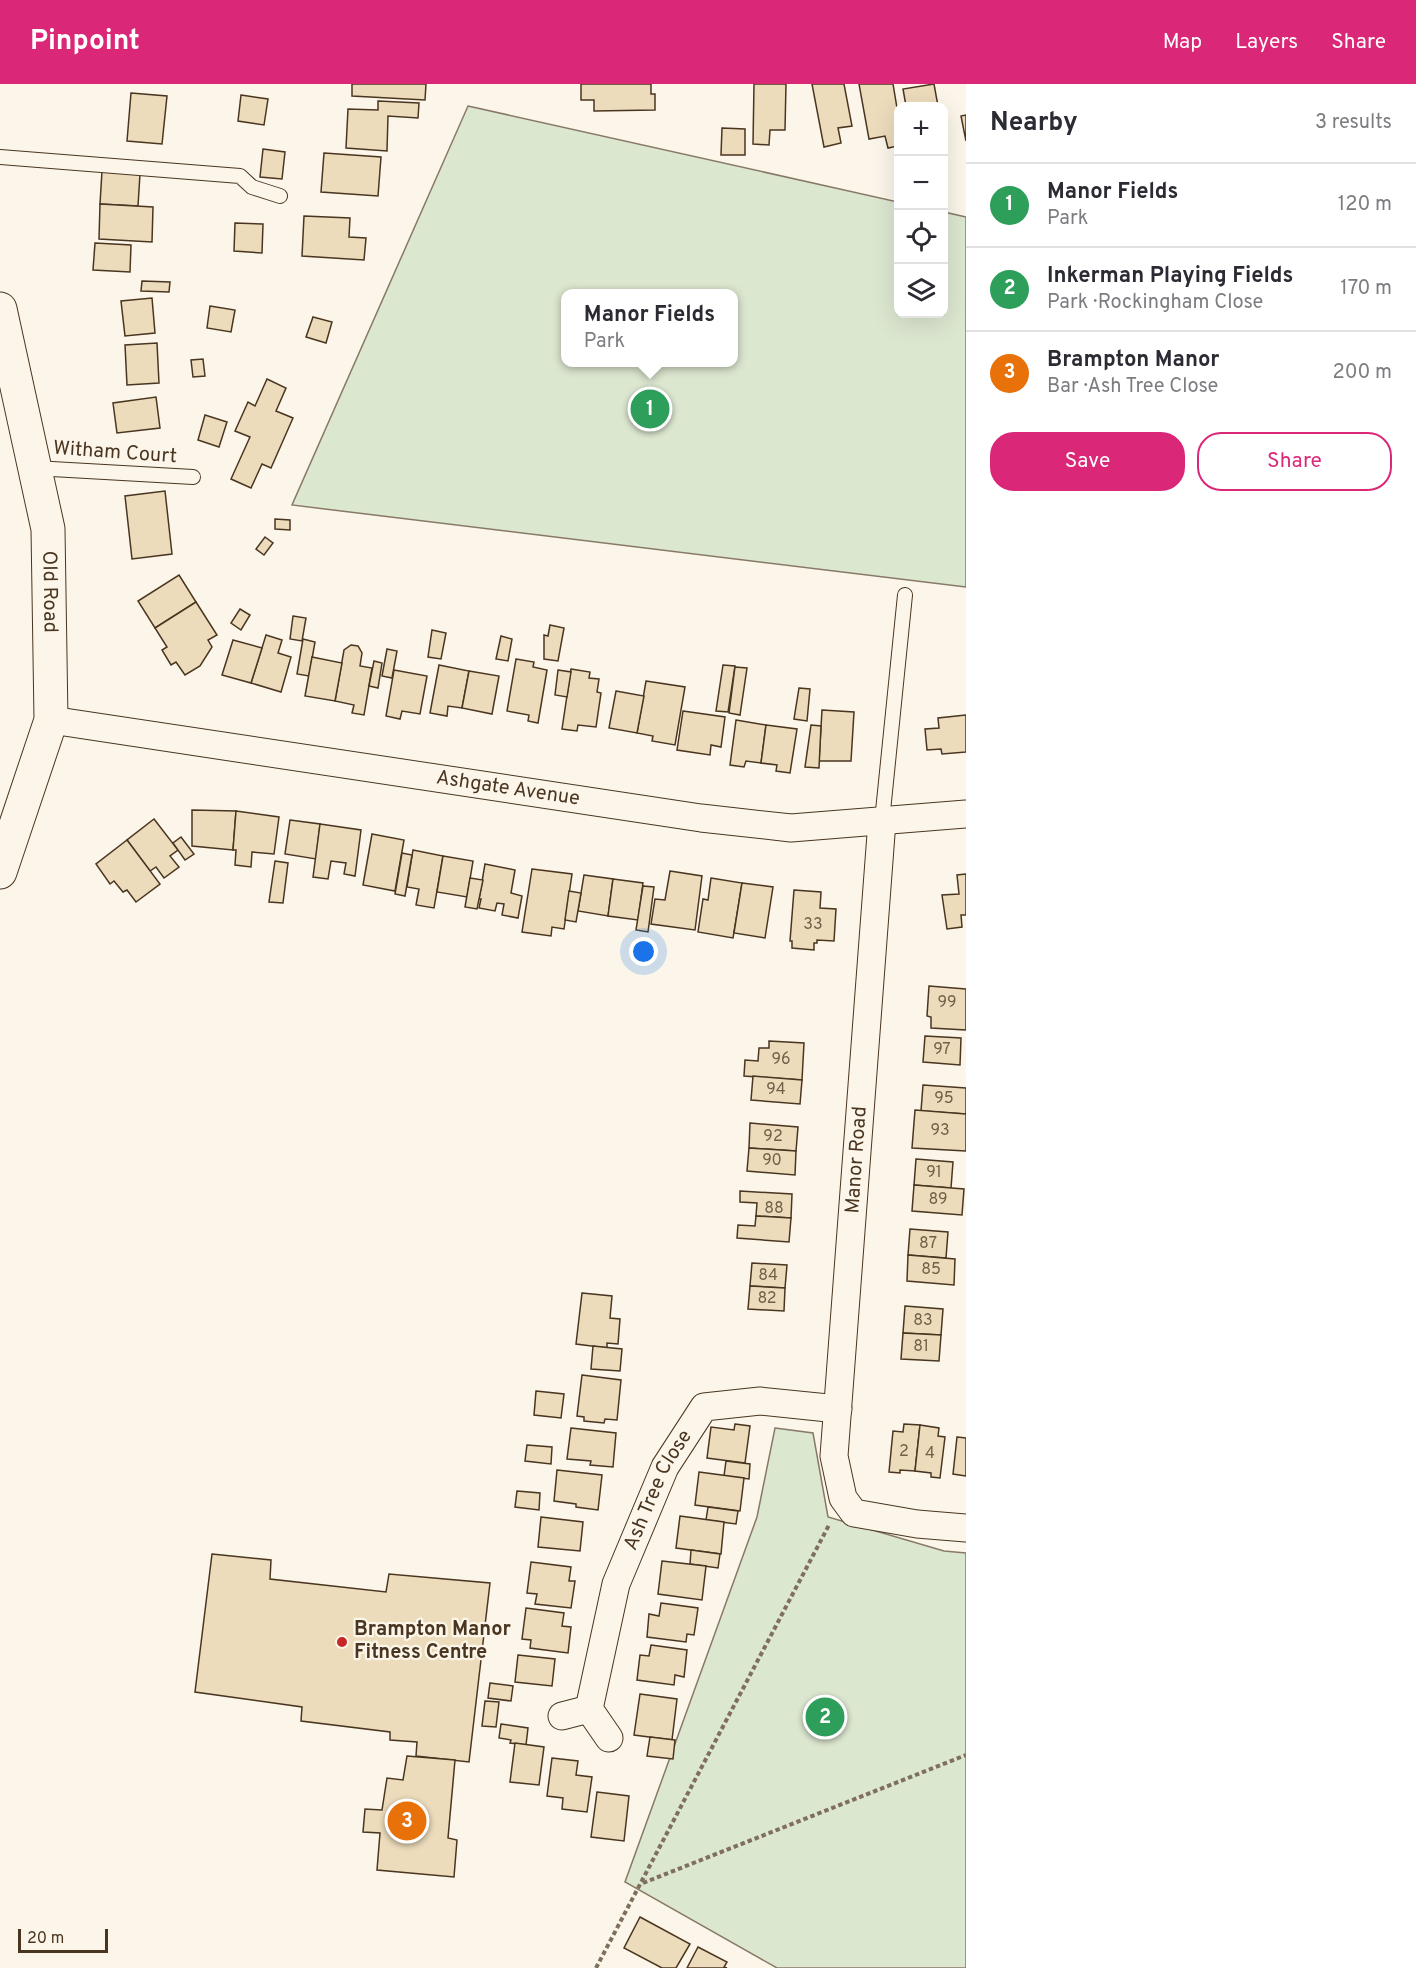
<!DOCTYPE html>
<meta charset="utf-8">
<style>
:root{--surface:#fff;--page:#f7f7f7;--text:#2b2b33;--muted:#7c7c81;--line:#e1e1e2;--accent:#db2777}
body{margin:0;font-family:Overpass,sans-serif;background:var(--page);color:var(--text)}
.controls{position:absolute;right:18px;top:18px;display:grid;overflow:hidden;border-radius:12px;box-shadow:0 6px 24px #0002}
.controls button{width:54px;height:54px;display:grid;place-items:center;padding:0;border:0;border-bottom:2px solid var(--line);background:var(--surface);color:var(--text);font:30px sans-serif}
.scale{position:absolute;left:18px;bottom:15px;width:90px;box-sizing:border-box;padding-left:6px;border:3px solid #4a3520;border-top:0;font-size:16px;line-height:21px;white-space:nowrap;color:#4a3520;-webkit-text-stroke:4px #fbf6e9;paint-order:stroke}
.you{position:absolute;left:644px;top:868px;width:21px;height:21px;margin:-15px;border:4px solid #fff;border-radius:50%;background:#1a73e8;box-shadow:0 0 0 9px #1a73e833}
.badge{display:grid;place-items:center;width:39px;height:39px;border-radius:50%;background:var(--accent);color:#fff;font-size:20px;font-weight:700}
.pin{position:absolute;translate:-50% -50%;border:3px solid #fff;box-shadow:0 2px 6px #0006}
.popup{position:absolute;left:561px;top:205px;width:177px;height:78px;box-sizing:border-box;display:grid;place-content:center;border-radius:12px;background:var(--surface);filter:drop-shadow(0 2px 4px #0005);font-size:20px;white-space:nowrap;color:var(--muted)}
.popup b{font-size:22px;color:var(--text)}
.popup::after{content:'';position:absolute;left:50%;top:100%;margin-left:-12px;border:12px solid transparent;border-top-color:var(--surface)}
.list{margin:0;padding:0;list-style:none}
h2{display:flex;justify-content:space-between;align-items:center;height:78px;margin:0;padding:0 24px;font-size:26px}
h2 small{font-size:20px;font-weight:400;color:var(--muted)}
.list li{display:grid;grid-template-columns:39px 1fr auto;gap:18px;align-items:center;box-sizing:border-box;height:84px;padding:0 24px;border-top:2px solid var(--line)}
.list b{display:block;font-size:22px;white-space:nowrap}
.list p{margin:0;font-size:20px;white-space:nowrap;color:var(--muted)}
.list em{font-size:20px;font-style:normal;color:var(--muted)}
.actions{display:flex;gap:12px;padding:18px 24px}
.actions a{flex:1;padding:14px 0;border:2px solid var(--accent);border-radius:24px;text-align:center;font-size:21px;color:var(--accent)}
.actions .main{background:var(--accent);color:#fff}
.icon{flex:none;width:33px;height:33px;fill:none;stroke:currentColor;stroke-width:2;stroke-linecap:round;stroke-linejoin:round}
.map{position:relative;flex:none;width:966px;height:1884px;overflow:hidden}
header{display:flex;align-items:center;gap:36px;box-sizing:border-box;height:84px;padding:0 30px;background:var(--accent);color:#fff}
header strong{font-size:28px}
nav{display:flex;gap:33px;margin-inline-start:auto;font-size:21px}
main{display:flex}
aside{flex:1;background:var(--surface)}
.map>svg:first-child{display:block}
.green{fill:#dce7d0;stroke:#887966;stroke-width:1.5;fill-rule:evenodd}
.building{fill:#ecdcbc;stroke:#4a3520;stroke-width:1.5}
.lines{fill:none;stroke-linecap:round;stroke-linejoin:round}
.service-casing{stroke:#4a3520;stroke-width:16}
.minor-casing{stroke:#4a3520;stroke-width:29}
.tertiary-casing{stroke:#4a3520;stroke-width:35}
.path{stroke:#7f6f5c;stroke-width:4;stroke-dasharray:4.5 3;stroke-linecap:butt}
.service{stroke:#fbf6e9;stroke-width:14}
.minor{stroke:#fbf6e9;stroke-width:27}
.tertiary{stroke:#fbf6e9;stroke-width:33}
.poi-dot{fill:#c62828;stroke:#fbf6e9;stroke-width:2}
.labels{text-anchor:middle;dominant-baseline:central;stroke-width:4.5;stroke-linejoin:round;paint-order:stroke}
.number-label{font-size:16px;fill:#725f47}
.street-label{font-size:20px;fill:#4a3520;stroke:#fbf6e9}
.poi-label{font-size:20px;font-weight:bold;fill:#4a3520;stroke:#fbf6e9;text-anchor:start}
</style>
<header>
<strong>Pinpoint</strong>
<nav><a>Map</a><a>Layers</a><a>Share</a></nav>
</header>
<main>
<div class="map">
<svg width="966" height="1884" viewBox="0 0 966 1884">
<rect width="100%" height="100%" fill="#fbf6e9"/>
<g class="green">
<path d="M468 22 898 118V230H944V128L966 133V503L292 421ZM566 210H734V278H566Z"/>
<path d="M775 1344 813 1349 828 1433 944 1467 966 1469V1884H777L625 1798 757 1433Z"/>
</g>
<g class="building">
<path d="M352 0H426L425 16 352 12Z"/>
<path d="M581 0H651V10H655V26L594 27V16H581Z"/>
<path d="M754 0H786L785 46H770L769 61 753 60Z"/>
<path d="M812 0H844L852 42 838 44 841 59 824 63Z"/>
<path d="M859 0H893L898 30V62L888 64 885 52 869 55Z"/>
<path d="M934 0 938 22H906L903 5Z"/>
<path d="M131 9 167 12 162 60 127 57Z"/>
<path d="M241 11 268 15 264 41 238 37Z"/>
<path d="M378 17 419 19 418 34 388 32 387 67 346 64 348 25 378 26Z"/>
<path d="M966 31V57L961 32Z"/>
<path d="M722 44 745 45V71H721Z"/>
<path d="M263 65 285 68 282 95 260 93Z"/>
<path d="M324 69 381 73 378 112 321 108Z"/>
<path d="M102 87 140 90 138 122 100 120Z"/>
<path d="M100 120 153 123 152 158 99 155Z"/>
<path d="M304 132 350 134 349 153 366 154 364 176 302 172Z"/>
<path d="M235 139 263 140 262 169 234 167Z"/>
<path d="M95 159 131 161 130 188 93 186Z"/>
<path d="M142 197 170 198 169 208 141 207Z"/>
<path d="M152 214 155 249 125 252 121 217Z"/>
<path d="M210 222 235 226 231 248 207 244Z"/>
<path d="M313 233 332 238 326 259 306 253Z"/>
<path d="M157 259 159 299 127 301 125 261Z"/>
<path d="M203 275 205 292 193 293 191 276Z"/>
<path d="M267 295 286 304 276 327 293 334 271 384 262 380 251 404 231 395 250 353 235 347 248 318 255 322Z"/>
<path d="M156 313 160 344 117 349 113 319Z"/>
<path d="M205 331 227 338 219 363 198 356Z"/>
<path d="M165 407 172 470 132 475 125 412Z"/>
<path d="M275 435 290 436V446L275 445Z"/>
<path d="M265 453 273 459 264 471 256 465Z"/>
<path d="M179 491 196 518 155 544 138 517Z"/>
<path d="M196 518 217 551 208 556 212 563 200 582 185 591 176 578 171 581 162 566 167 563 155 544Z"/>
<path d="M240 525 250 531 241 546 231 539Z"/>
<path d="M293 532 306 534 302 557 290 555Z"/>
<path d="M550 541 564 544 558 577 544 575V551L548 552Z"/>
<path d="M432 546 446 549 441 575 428 573Z"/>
<path d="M266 551 282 556 278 569 291 573 281 608 251 599Z"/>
<path d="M501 552 512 555 508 577 496 575Z"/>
<path d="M303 555 315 558 309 592 297 590Z"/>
<path d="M233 556 262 564 251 599 222 591Z"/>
<path d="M351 561 358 562 362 569 360 582 372 584 364 631 352 629 354 621 335 617 344 566Z"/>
<path d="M387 565 397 567 392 594 382 592Z"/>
<path d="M312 573 342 579 335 617 305 612Z"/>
<path d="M516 575 534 578 533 583 547 586 538 639 528 637 529 631 507 627Z"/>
<path d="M374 577 382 579 378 604 369 602Z"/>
<path d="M439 581 469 587 462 624 448 622 447 632 430 629Z"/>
<path d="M723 581 735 582 728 628 716 627Z"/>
<path d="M735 583 747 584 740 631 729 629Z"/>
<path d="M571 585 590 588 589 594 599 595 597 608 601 609 596 643 578 641 577 647 562 645Z"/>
<path d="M394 586 427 592 420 630 402 627 400 635 386 632Z"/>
<path d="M558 586 571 588 567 613 555 611Z"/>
<path d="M469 587 499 592 492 630 462 624Z"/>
<path d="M646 597 685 603 675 661 652 657 653 652 637 649Z"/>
<path d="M799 604 810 605 807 637 794 635Z"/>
<path d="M616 607 644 612 637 649 609 644Z"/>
<path d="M822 626 854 628 851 677H819Z"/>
<path d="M683 627 725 633 721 663 711 661 710 671 677 666Z"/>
<path d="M966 631V668L942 670 941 665 927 666 925 645 939 644 938 634Z"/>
<path d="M736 636 766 641 761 679 746 677 744 683 730 681Z"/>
<path d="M766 641 797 645 790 689 776 687 777 681 761 679Z"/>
<path d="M811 641 821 642 819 684 805 683Z"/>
<path d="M192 726 236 727 233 766 192 762Z"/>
<path d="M236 727 279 733 274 770 252 768 251 783 235 781 236 766H233Z"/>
<path d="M154 735 178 766 170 772 179 783 164 794 156 783 150 787 127 756Z"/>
<path d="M290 736 320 740 316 775 285 770Z"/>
<path d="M320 740 361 746 355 792 344 790 346 779 331 777 328 795 313 793Z"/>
<path d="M372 750 404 756 395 807 363 801Z"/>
<path d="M181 753 194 770 185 776 173 759Z"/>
<path d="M127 756 160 800 136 818 127 806 123 808 114 797 110 800 96 780Z"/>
<path d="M413 766 443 772 434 824 416 821 419 805 407 803Z"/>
<path d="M402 769 412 771 405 812 395 810Z"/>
<path d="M443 772 473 777 467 813 437 808Z"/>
<path d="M275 777 288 779 283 819 269 818Z"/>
<path d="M485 780 515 786 511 809 522 812 518 834 502 831 504 820 497 819 495 827 479 824 481 815H479Z"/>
<path d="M532 785 572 790 564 845 552 843 551 852 522 848Z"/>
<path d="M670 787 702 792 695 846 651 840 655 815 665 816Z"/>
<path d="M966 790V831H961L962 843 947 845 942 811 959 810 957 791Z"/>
<path d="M584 791 613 795 608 832 578 827Z"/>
<path d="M470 794 483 796 477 825 465 823Z"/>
<path d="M711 794 742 799 733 854 698 848 703 815 708 816Z"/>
<path d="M613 795 643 799 638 836 608 832Z"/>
<path d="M742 799 773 803 765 854 734 849Z"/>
<path d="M643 802 654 803 648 848 636 846Z"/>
<path d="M794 806 821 808 820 824 836 825 834 857 817 856V859H814V866L792 864V857H790Z"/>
<path d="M569 807 581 809 576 838 565 836Z"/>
<path d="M929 902 966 905V946L931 944V933L927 932Z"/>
<path d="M925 952 961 954 960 981 923 978Z"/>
<path d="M769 957 804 959 802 996 744 992 745 976 758 977 759 964H769Z"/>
<path d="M753 992 802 996 800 1020 751 1016Z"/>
<path d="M923 1001 966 1004V1030L921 1027Z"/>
<path d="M915 1026 966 1030V1067L912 1064Z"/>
<path d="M750 1039 798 1043 796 1067 749 1064Z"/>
<path d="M749 1064 796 1067 795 1091 747 1087Z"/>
<path d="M916 1075 953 1078 951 1104 914 1101Z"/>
<path d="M914 1101 964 1105 962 1131 912 1127Z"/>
<path d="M740 1107 792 1110 791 1134 756 1132 757 1119 740 1118Z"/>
<path d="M756 1132 791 1134 789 1158 737 1154 738 1141 755 1142Z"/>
<path d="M910 1145 948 1148 946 1174 908 1171Z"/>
<path d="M908 1171 955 1175 954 1201 907 1197Z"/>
<path d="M752 1179 787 1181 785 1204 750 1202Z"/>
<path d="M750 1202 785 1204 784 1227 748 1225Z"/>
<path d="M582 1209 612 1212 610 1234 620 1235 618 1260 607 1259V1264L576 1260Z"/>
<path d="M905 1222 943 1225 941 1251 903 1249Z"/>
<path d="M903 1249 941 1251 939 1277 901 1275Z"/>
<path d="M593 1262 622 1265 620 1287 591 1285Z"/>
<path d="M582 1291 621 1296 617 1336 605 1335 604 1339 584 1337V1333L577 1332Z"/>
<path d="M536 1307 564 1310 561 1334 534 1331Z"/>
<path d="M735 1340 750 1342 745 1379 707 1374 711 1343 734 1346Z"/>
<path d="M904 1340 920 1341 915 1387 900 1386V1389L889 1388 893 1347 903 1348Z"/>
<path d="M920 1341 939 1344 938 1352 945 1353 940 1394 931 1393V1389L915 1387Z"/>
<path d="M571 1344 616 1349 613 1383 590 1381 591 1377 567 1375Z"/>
<path d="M957 1353 966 1354V1392L953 1390Z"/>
<path d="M527 1361 552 1363 551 1380 525 1377Z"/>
<path d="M726 1377 750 1380 749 1395 724 1392Z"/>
<path d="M557 1386 602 1391 598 1426 576 1423V1420L554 1417Z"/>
<path d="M699 1388 744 1394 740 1427 695 1421Z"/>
<path d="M517 1407 540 1409 539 1426 515 1423Z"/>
<path d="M708 1423 738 1427 736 1440 706 1436Z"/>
<path d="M680 1432 724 1438 721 1470 676 1464Z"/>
<path d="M541 1433 583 1438 580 1467 538 1463Z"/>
<path d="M691 1466 720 1470 718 1484 690 1480Z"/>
<path d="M212 1470 271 1476 270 1495 386 1508 389 1490 490 1499 469 1678 416 1672 417 1658 390 1656V1648L301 1637 302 1623 195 1608Z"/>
<path d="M662 1477 706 1482 702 1516 658 1510Z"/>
<path d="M531 1478 571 1483 569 1497H575L571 1524 535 1520 537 1510 527 1509Z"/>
<path d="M661 1519 698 1524 694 1551 687 1550 686 1558 647 1553 649 1530 659 1532Z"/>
<path d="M526 1524 564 1529 562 1542 571 1543 568 1569 530 1564 531 1556 522 1555Z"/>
<path d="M651 1561 687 1566 684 1593 675 1591 674 1601 637 1596 640 1571 649 1572Z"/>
<path d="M518 1571 555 1575 552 1602 515 1598Z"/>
<path d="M490 1599 513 1602 511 1617 488 1614Z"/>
<path d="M640 1610 677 1615 672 1656 634 1651Z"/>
<path d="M485 1617 499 1618 496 1643 482 1642Z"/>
<path d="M501 1640 528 1644 526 1661 510 1659 511 1656 499 1654Z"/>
<path d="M650 1653 675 1656 673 1675 647 1672Z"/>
<path d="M515 1659 544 1663 539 1701 510 1698Z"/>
<path d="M407 1672 455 1676 448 1754 457 1756 454 1793 377 1786 380 1749 363 1748 365 1725 382 1726 387 1694 403 1696Z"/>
<path d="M552 1674 578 1677 576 1691 592 1693 587 1728 562 1725 563 1714 547 1712Z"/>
<path d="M597 1708 629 1712 624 1757 591 1753Z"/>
<path d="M640 1833 690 1860 676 1884H662L624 1864Z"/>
<path d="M698 1863 727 1878 724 1883 727 1884H687Z"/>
</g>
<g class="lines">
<g class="service-casing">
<g id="service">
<path d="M0 73 240 92 252 103 280 112"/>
<path d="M34 384 193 393"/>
<path d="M882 737 905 511"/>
</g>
</g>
<g class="minor-casing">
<g id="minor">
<path id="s1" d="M51 636 701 734 791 744 966 730"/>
<path d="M882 737 834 1372 843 1414 854 1429 917 1440 966 1444"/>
<path d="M562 1632 589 1625"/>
<path id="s2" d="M609 1654 589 1625 616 1500 665 1383 704 1323 760 1317 838 1325"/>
</g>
</g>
<g class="tertiary-casing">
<g id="tertiary">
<path id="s3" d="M0 225 48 445 51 636 0 788"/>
</g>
</g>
<g class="path">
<path d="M643 1799 966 1671"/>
<path d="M596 1884 829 1441"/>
</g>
<use href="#service" class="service"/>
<use href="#minor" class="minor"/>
<use href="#tertiary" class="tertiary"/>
</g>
<circle class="poi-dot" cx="342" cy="1558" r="6"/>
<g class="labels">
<g class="number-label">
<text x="813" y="841">33</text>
<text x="947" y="919">99</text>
<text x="942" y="966">97</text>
<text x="781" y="976">96</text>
<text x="776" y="1006">94</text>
<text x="944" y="1015">95</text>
<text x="940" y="1047">93</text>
<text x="773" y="1053">92</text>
<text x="772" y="1077">90</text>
<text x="934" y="1089">91</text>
<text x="938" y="1116">89</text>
<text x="774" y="1125">88</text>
<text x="928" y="1160">87</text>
<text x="931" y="1186">85</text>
<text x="768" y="1192">84</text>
<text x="767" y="1215">82</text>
<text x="923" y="1237">83</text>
<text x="921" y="1263">81</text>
<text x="904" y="1368">2</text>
<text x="930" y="1370">4</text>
</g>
<g class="street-label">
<text transform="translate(115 369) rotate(4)">Witham Court</text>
<text stroke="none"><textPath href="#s3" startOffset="288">Old Road</textPath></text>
<text stroke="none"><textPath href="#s1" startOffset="462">Ashgate Avenue</textPath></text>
<text transform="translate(857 1076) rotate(-86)">Manor Road</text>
<text stroke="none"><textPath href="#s2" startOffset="266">Ash Tree Close</textPath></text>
</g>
<g class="poi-label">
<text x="354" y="1546">Brampton Manor<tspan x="354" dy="23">Fitness Centre</tspan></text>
</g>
</g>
</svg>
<div class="controls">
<button>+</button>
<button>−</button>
<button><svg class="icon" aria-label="locate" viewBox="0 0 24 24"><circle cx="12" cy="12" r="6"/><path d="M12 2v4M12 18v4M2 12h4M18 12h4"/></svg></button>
<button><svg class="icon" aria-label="layers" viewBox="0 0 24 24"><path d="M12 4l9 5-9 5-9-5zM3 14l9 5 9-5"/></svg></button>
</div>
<div class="scale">20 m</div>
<div class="you"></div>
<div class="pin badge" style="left:650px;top:325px;background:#2e9e5b">1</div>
<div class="popup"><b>Manor Fields</b>Park</div>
<div class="pin badge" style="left:825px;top:1633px;background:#2e9e5b">2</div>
<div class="pin badge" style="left:407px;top:1737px;background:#e8710a">3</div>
</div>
<aside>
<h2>Nearby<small>3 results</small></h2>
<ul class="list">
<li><span class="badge" style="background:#2e9e5b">1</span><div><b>Manor Fields</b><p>Park</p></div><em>120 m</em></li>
<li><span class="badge" style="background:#2e9e5b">2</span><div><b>Inkerman Playing Fields</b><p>Park · Rockingham Close</p></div><em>170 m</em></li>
<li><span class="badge" style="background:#e8710a">3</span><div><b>Brampton Manor</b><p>Bar · Ash Tree Close</p></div><em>200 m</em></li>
</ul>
<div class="actions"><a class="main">Save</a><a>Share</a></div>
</aside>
</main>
